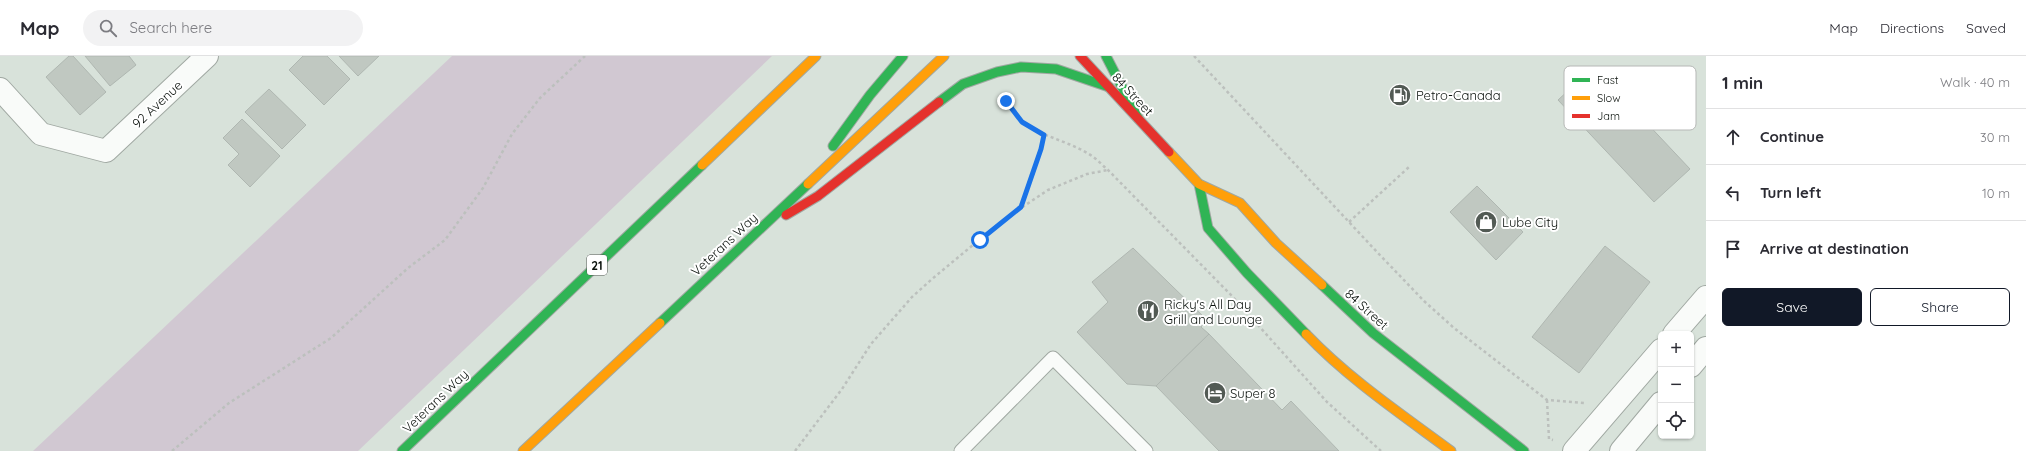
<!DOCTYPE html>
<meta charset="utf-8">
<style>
:root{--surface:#fff;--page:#f2f2f3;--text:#2b2b33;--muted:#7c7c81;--line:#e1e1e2;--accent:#111827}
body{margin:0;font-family:Quicksand,sans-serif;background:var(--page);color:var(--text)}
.controls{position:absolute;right:12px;bottom:12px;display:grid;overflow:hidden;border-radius:6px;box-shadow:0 1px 3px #0004}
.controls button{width:36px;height:36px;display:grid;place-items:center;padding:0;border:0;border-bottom:1px solid var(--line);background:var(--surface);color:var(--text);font:20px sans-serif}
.stop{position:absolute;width:12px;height:12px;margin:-9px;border:3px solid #1a73e8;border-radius:50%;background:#fff}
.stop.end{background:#1a73e8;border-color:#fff;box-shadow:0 1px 4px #0008}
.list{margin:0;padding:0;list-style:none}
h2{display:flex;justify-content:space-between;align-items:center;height:52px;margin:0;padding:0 16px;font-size:17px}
h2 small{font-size:13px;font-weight:400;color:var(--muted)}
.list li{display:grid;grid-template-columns:26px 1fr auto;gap:12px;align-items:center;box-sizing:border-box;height:56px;padding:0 16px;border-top:1px solid var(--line)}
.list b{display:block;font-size:15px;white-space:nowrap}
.list em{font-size:13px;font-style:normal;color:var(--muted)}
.actions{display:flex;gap:8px;padding:12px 16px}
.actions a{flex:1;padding:9px 0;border:1px solid var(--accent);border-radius:6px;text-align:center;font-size:14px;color:var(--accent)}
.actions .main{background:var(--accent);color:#fff}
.icon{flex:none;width:22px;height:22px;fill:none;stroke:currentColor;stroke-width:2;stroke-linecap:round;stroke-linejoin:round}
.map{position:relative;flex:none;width:1706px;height:395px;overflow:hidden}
header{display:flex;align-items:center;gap:24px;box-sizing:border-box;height:56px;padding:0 20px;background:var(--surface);border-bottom:1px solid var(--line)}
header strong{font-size:19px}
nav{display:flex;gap:22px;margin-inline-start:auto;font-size:14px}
.search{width:280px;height:36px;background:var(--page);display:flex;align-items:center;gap:10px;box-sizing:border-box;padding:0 14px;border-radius:22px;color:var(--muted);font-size:15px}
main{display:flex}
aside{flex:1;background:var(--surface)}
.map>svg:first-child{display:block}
.green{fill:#d1c8d2}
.building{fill:#c0c8c1;stroke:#afb7b1}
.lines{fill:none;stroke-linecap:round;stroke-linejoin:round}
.lane-casing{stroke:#a0a8a2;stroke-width:15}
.street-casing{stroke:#a0a8a2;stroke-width:24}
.fast-casing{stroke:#a0a8a2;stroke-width:11}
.slow-casing{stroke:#a0a8a2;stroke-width:11}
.jam-casing{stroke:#a0a8a2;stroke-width:11}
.path{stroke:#bcc0bd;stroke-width:2.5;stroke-dasharray:3 3;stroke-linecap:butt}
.lane{stroke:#f9fbf9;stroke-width:13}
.street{stroke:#f9fbf9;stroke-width:22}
.fast{stroke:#30b455;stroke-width:9}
.slow{stroke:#ff9f0a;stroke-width:9}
.jam{stroke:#e5322d;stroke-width:9}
.route{stroke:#1a73e8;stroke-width:5}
.labels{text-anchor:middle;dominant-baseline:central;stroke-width:4;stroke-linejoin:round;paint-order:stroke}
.shield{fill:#fff;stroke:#545855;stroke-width:1}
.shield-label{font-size:12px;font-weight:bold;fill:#0a110c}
.street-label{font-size:13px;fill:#0a110c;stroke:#fff}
.poi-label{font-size:13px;fill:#0a110c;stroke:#fff;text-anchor:start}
.key{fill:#fff;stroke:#b6b8b6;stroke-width:1}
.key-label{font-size:11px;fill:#0a110c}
</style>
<header>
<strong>Map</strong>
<div class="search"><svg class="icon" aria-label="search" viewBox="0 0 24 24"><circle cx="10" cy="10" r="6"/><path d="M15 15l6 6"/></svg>Search here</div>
<nav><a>Map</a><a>Directions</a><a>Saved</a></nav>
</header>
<main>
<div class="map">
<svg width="1706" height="395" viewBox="0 0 1706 395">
<rect width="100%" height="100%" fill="#d8e2da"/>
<path class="green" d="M452 0H772L358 395H33Z"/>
<g class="building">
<path d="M69 0H73L106 36 80 59 46 21Z"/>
<path d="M85 0H129L136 9 110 30Z"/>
<path d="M303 0H327L350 23 324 49 289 14Z"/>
<path d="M339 0H379L358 20Z"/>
<path d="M1594 11 1690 113 1654 146 1558 44Z"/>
<path d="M269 33 306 69 282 93 245 56Z"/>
<path d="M242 63 280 100 250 131 228 109 239 98 223 82Z"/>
<path d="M1477 130 1523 176 1496 204 1450 156Z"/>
<path d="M1605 190 1650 226 1579 317 1532 281Z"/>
<path d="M1133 192 1207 264 1201 271 1209 278 1156 330 1127 328 1077 276 1108 246 1092 226Z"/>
<path d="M1209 278 1282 354 1291 345 1339 395H1219L1156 330Z"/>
</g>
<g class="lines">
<g class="lane-casing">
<path id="lane" d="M961 395 1053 302 1146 395"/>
</g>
<g class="street-casing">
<g id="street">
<path d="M0 33 41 78 106 95 207 0"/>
<path d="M1674 278 1706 241"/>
<path d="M1691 310 1706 292"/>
<path d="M1574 395 1661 294"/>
<path d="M1621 395 1661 347"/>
</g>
</g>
<g class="fast-casing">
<g id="fast">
<path d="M1106 0 1138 62"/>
<path d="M939 46 963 28 997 16 1021 11 1056 13 1109 31"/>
<path d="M833 90 870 39 903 0"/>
<path d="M1199 128 1208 172 1247 217 1306 278"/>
<path d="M1322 229 1373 277 1524 395"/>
<path d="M660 267 808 128"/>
<path d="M402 395 702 109"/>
</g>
</g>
<g class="slow-casing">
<g id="slow">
<path d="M1169 96 1199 128 1240 147 1276 187 1322 229"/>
<path d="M702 109 816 0"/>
<path d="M808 128 944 0"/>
<path d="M1306 278C1349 323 1401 358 1451 395"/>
<path d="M523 395 660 267"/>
</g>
</g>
<g class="jam-casing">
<g id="jam">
<path d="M1080 0 1169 96"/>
<path d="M786 159 818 140 939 46"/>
</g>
</g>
<g class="path">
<path d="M1194 0 1377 196 1424 245 1454 272 1547 344 1584 347"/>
<path d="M1004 38C1017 80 1061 79 1092 100 1098 104 1103 110 1108 114L1232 240 1327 346 1381 395"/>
<path d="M1021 151 1041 93 1044 79"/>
<path d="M1349 166 1409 111"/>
<path d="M1547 344 1549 383 1553 384"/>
<path d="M172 395 229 347 331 282 408 212 445 184 483 132 512 78 540 42 585 0"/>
<path d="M795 395 842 333 871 288 912 241 932 223 1003 164 1048 134 1087 118 1108 114"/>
</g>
<use href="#lane" class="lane"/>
<use href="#street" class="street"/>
<use href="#fast" class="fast"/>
<use href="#slow" class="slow"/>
<use href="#jam" class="jam"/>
</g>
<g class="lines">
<path class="route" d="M980 184 1021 151 1041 93 1044 79 1022 66 1006 45"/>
</g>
<defs>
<g id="fuel-disc" transform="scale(1.15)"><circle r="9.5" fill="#525a54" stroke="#fff"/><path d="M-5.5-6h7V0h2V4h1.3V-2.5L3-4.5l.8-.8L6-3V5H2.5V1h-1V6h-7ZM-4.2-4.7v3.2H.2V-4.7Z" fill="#fff"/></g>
<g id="shop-disc" transform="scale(1.15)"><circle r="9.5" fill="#525a54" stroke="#fff"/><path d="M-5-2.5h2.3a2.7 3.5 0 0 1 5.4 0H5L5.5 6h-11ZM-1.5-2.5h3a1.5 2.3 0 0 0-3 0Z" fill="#fff"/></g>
<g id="restaurant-disc" transform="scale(1.15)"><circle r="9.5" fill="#525a54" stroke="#fff"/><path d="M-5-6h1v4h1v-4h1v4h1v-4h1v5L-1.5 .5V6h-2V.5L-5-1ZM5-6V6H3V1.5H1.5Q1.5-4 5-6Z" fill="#fff"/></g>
<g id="hotel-disc" transform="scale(1.15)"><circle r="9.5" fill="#525a54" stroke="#fff"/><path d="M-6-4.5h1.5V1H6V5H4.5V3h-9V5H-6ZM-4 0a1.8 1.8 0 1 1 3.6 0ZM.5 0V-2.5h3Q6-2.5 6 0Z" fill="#fff"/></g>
</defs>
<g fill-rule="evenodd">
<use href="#fuel-disc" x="1400" y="39"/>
<use href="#shop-disc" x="1486" y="166"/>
<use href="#restaurant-disc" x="1148" y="255"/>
<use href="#hotel-disc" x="1215" y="337"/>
</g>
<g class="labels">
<rect class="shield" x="587" y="199" width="20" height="20" rx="3"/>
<g class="shield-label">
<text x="597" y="209">21</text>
</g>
<g class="street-label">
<text transform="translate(1133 38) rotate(47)">84 Street</text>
<text transform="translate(157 48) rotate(-43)">92 Avenue</text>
<text transform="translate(724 188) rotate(-43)">Veterans Way</text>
<text transform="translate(1367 253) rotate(42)">84 Street</text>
<text transform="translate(435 345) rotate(-44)">Veterans Way</text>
</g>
<g class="poi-label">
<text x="1416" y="39">Petro-Canada</text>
<text x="1502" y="166">Lube City</text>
<text x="1164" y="248">Ricky's All Day<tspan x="1164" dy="15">Grill and Lounge</tspan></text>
<text x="1230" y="337">Super 8</text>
</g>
</g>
<rect x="1564" y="10" width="132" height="64" rx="6" class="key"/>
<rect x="1572" y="22" width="18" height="4" fill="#30b455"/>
<rect x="1572" y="40" width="18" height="4" fill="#ff9f0a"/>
<rect x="1572" y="58" width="18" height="4" fill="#e5322d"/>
<g class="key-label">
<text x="1597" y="28">Fast</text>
<text x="1597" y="46">Slow</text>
<text x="1597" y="64">Jam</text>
</g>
</svg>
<div class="controls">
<button>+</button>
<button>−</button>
<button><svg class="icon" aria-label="locate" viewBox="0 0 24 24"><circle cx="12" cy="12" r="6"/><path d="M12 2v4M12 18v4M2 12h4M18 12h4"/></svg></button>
</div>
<div class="stop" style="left:980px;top:184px"></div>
<div class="stop end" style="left:1006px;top:45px"></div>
</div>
<aside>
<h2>1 min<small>Walk · 40 m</small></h2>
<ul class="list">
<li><svg class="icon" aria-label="ahead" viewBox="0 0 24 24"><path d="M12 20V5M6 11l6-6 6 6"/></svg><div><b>Continue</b></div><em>30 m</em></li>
<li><svg class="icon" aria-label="left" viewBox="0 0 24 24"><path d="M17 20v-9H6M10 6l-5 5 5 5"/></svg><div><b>Turn left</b></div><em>10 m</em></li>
<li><svg class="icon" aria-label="arrive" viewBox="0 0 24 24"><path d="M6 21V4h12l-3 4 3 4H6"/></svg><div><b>Arrive at destination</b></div></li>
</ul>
<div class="actions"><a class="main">Save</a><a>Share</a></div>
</aside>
</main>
